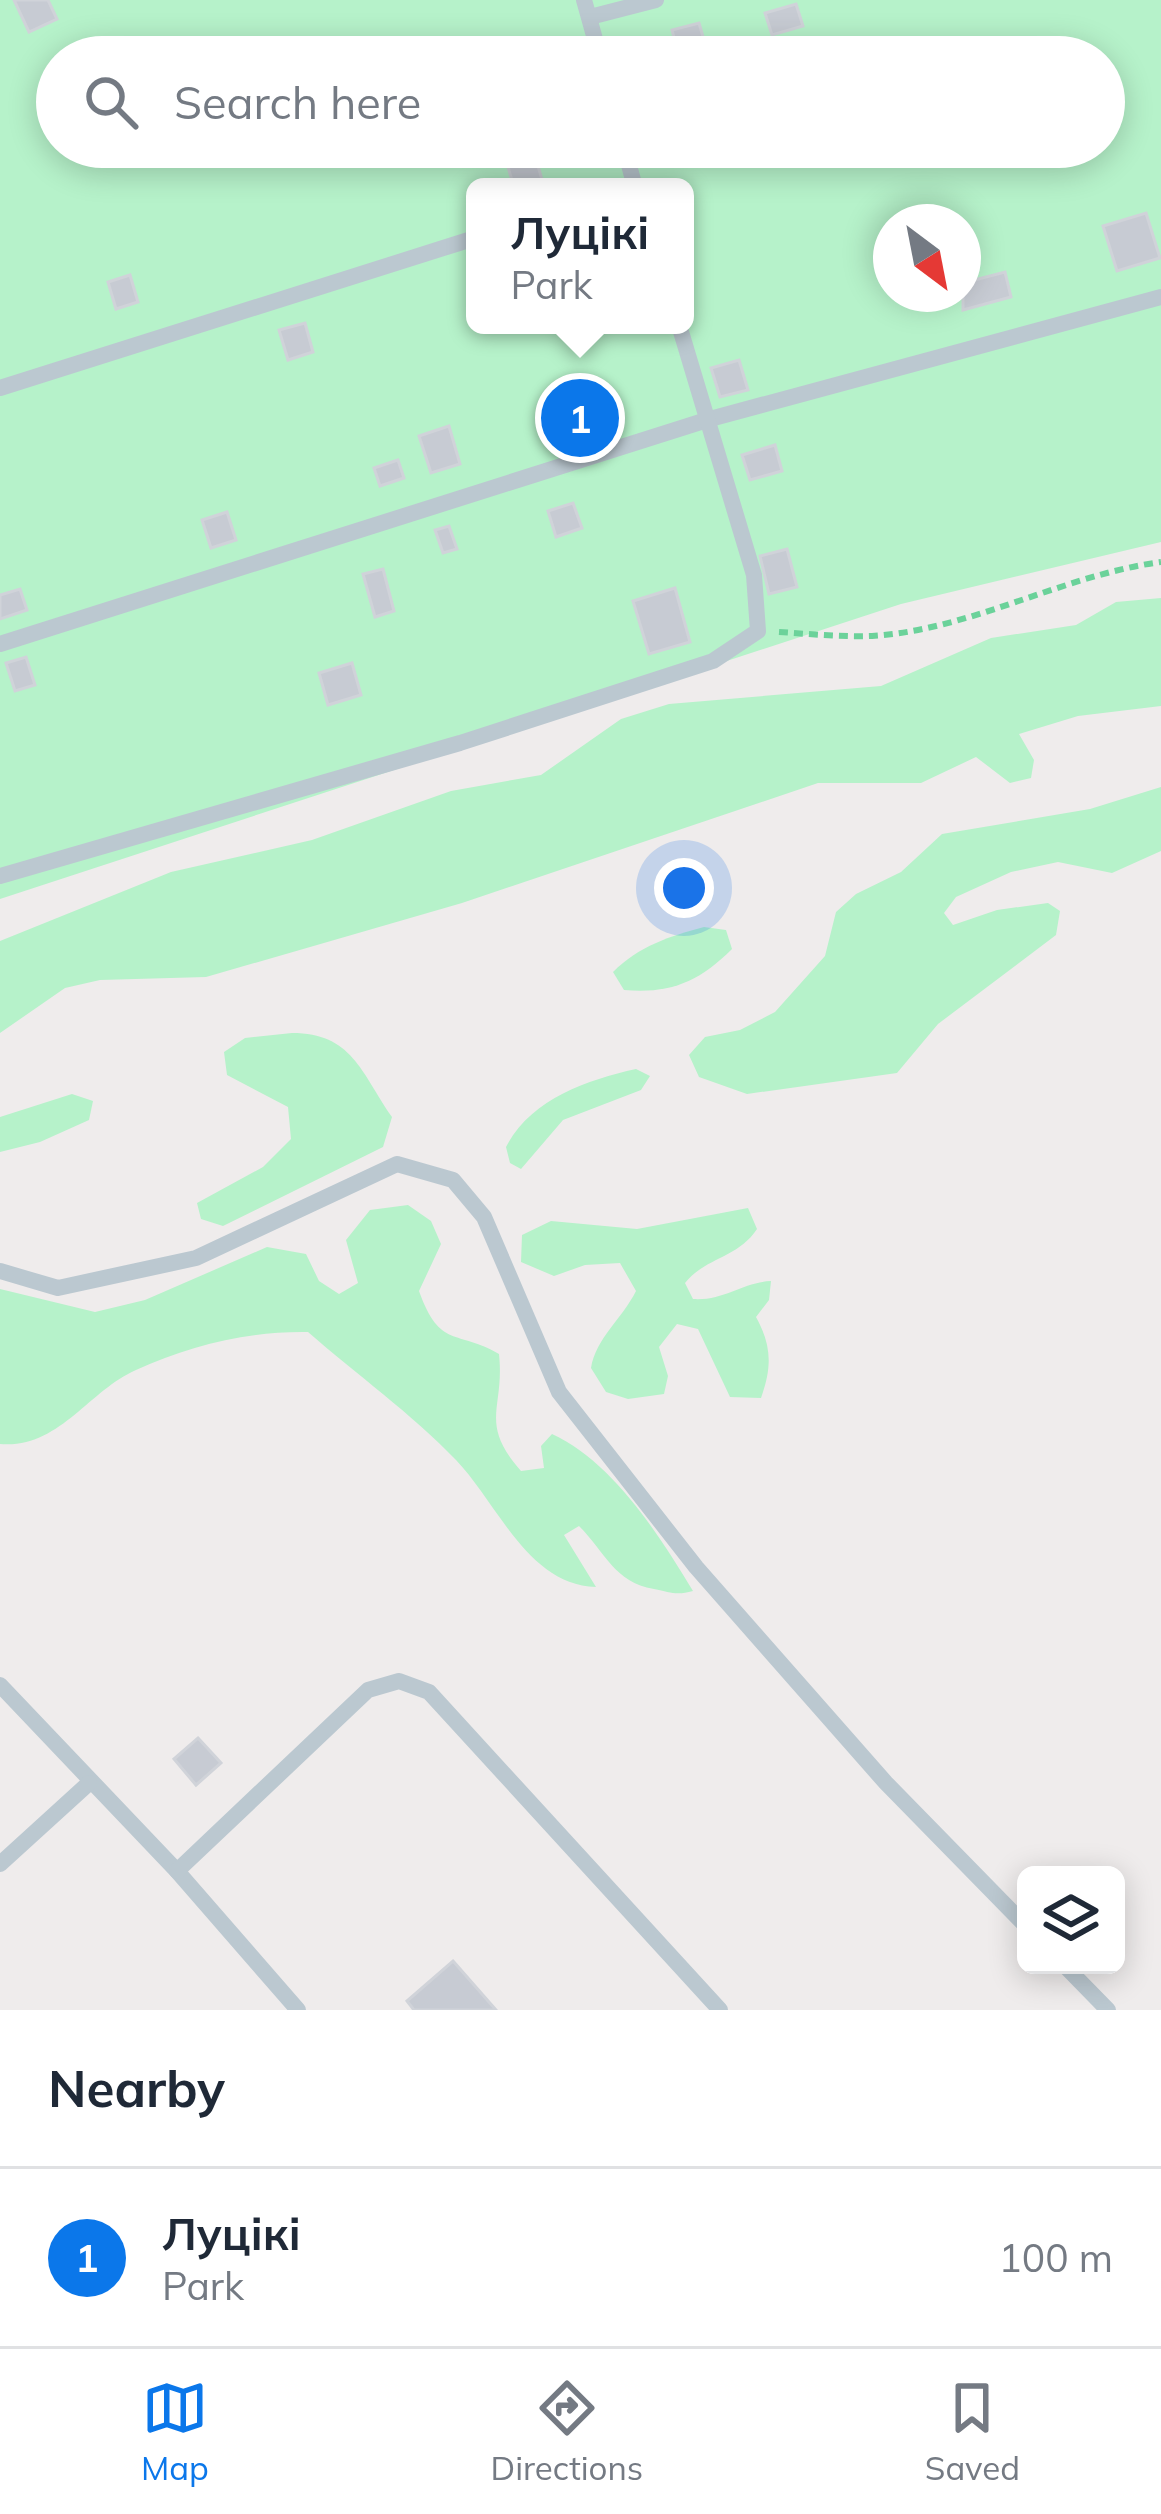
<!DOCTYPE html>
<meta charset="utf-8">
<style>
:root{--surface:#fff;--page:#f6f6f7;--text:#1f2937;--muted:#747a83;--line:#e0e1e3;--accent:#0b77ea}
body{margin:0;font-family:Mulish,sans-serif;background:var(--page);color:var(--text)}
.controls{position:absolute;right:36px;bottom:36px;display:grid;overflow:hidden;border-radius:18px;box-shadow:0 6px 30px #0003}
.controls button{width:108px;height:108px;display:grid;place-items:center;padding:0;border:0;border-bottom:3px solid var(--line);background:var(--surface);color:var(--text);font:60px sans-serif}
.compass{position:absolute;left:873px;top:204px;width:108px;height:108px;border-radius:50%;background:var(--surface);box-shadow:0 6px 30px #0003;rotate:148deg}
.you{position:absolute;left:684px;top:888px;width:42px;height:42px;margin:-30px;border:9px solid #fff;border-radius:50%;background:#1a73e8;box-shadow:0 0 0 18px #1a73e833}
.badge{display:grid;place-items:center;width:78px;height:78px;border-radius:50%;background:var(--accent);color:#fff;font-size:39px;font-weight:700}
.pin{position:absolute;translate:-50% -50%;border:6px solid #fff;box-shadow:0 3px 12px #0006}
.popup{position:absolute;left:466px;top:178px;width:228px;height:156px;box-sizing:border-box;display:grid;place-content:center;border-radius:18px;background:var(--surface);filter:drop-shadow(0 3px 9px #0005);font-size:39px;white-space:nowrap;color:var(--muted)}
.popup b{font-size:45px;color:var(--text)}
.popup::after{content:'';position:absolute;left:50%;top:100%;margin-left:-24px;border:24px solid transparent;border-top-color:var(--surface)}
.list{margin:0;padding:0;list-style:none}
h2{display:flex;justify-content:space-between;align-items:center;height:156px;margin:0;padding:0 48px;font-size:51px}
h2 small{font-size:39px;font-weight:400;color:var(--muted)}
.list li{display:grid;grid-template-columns:78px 1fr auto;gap:36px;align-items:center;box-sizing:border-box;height:180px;padding:0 48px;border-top:3px solid var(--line)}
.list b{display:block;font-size:45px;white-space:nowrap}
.list p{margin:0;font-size:39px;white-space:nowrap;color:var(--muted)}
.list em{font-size:39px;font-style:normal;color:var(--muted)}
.icon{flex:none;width:66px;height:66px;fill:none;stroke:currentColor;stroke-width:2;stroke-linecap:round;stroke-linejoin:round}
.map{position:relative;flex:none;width:1161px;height:2010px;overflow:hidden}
.search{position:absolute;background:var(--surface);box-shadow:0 6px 30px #0003;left:36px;right:36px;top:36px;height:132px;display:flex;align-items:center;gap:30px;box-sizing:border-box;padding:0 42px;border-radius:66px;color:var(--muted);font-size:45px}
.sheet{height:336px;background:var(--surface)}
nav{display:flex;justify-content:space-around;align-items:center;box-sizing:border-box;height:168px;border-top:3px solid var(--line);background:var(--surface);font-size:33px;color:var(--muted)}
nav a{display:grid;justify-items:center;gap:6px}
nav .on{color:var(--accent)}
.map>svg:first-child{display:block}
.green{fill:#b6f2ca;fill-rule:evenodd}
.building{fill:#c7cbd3;stroke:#d0d3d9;stroke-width:3}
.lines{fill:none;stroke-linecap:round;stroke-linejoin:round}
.path{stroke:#6bd29a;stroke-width:6;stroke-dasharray:9 6;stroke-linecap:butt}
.lane{stroke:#bbc8d0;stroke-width:16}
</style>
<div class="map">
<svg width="1161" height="2010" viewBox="0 0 1161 2010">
<rect width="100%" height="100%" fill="#efecec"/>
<g class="green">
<path d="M0 0H1161V542L901 604 0 899ZM57 57H1104V147H57ZM475 187H685V325H475ZM891 222H963V294H891Z"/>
<path d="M1161 598V706L1078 716 1019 734 1034 760 1031 778 1010 783 976 757 921 783H818L462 903 206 977 100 980 65 988 0 1033V941L171 872 312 840 451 791 541 775 621 719 669 704 881 686 991 638 1076 625 1116 602Z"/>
<path d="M1161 787V851L1112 873 1058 862 1011 872 956 897 944 913 953 925 997 910 1048 903 1060 911 1056 935 938 1024 897 1073 747 1094 699 1077 689 1055 705 1037 740 1030 775 1012 825 956 836 912 856 894 901 872 942 834 1090 809Z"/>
<path d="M704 927 726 930 732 949C699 982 670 994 624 990L613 972C639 946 670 936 704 927Z"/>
<path d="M292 1033C352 1033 361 1072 392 1117L383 1147 223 1226 201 1219 197 1203 263 1167 291 1139 288 1107 227 1075 224 1052 245 1038Z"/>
<path d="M636 1069 650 1076 641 1090 563 1120 521 1169 510 1163 506 1147C530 1100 586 1080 636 1069Z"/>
<path d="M72 1094 93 1101 89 1120 40 1142 0 1152V1117Z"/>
<path d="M408 1205 431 1221 441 1244 419 1291C440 1350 457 1329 499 1354 505 1409 478 1422 521 1471L544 1468 541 1446 552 1434C613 1462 659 1535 693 1591 676 1596 670 1592 654 1589 614 1582 606 1553 579 1526L564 1535 596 1587C528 1585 498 1504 456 1460 412 1414 356 1374 308 1332 249 1331 190 1345 136 1370 88 1391 59 1449 0 1444V1289L95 1312 145 1300 267 1247 306 1254 319 1281 339 1294 358 1283 346 1240 370 1210Z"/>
<path d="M748 1208 757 1229C738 1258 706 1257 685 1283L693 1299C724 1301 743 1282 771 1281L769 1300 756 1317C772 1346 772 1367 761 1398L730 1397 698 1329 677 1324 659 1347 668 1376 664 1394 628 1399 606 1392 591 1368C596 1338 622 1319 636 1291L620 1263 585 1265 554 1276 521 1262 522 1235 551 1221 637 1229Z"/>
</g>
<g class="building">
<path d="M14 0H48L57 19 29 32Z"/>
<path d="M796 4 803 26 772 35 765 13Z"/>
<path d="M699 23 708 54 679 57 672 30Z"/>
<path d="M533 149 543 183 514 187 505 157Z"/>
<path d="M1146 213 1160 258 1117 271 1103 226Z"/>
<path d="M1005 272 1011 297 963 310V283Z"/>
<path d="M130 275 138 302 116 309 108 282Z"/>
<path d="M305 323 313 352 288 360 279 330Z"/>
<path d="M739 360 748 390 720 397 711 368Z"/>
<path d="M449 426 460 464 431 473 419 436Z"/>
<path d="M775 445 782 471 750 480 742 455Z"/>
<path d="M398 460 404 478 380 486 374 468Z"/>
<path d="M573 503 582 528 556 537 548 511Z"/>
<path d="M227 512 236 540 211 548 202 520Z"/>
<path d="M449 526 457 549 443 553 435 530Z"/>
<path d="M787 549 797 587 769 594 760 556Z"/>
<path d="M383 569 394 611 375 617 363 574Z"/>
<path d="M675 588 690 642 649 654 633 601Z"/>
<path d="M20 589 27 610 0 619V595Z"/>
<path d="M26 657 35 685 15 691 6 663Z"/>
<path d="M352 663 361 695 328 705 319 673Z"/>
<path d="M198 1738 221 1763 196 1785 174 1759Z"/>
<path d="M453 1961 496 2010H414L407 2001Z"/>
</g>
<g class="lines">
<path class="path" d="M779 632C810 634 842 637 872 636 971 630 1063 575 1161 562"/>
<g class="lane">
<path d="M584 0 600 57"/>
<path d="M590 17 656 0"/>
<path d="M624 147 635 187"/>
<path d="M0 388 475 238"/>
<path d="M0 644 710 419 1161 297"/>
<path d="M0 876 460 743 713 661 758 631 754 575 679 325"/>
<path d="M0 1271 58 1288 196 1258 397 1164 453 1180 484 1217 559 1392 696 1567 886 1783 1026 1926"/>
<path d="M0 1685 177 1871 298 2010"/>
<path d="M0 1864 89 1783"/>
<path d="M177 1871 368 1690 399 1681 429 1692 720 2010"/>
<path d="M1064 1965 1108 2010"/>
</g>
</g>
</svg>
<div class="controls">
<button><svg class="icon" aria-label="layers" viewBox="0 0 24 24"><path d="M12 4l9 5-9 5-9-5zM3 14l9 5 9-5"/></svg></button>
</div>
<svg class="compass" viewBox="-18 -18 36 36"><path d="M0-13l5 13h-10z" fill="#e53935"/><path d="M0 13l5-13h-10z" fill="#747a83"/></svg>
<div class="you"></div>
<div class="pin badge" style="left:580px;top:418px">1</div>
<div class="popup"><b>Луцікі</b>Park</div>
<div class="search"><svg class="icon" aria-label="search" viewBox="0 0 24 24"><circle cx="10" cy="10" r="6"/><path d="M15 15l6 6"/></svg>Search here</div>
</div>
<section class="sheet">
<h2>Nearby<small></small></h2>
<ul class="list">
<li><span class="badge">1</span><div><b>Луцікі</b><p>Park</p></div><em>100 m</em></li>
</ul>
</section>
<nav>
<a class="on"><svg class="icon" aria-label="map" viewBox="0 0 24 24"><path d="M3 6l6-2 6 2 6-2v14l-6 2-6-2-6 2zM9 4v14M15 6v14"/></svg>Map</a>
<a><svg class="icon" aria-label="directions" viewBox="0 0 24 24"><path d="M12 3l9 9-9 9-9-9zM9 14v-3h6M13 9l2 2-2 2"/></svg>Directions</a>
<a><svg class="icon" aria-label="saved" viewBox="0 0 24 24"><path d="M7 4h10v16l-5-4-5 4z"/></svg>Saved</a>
</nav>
